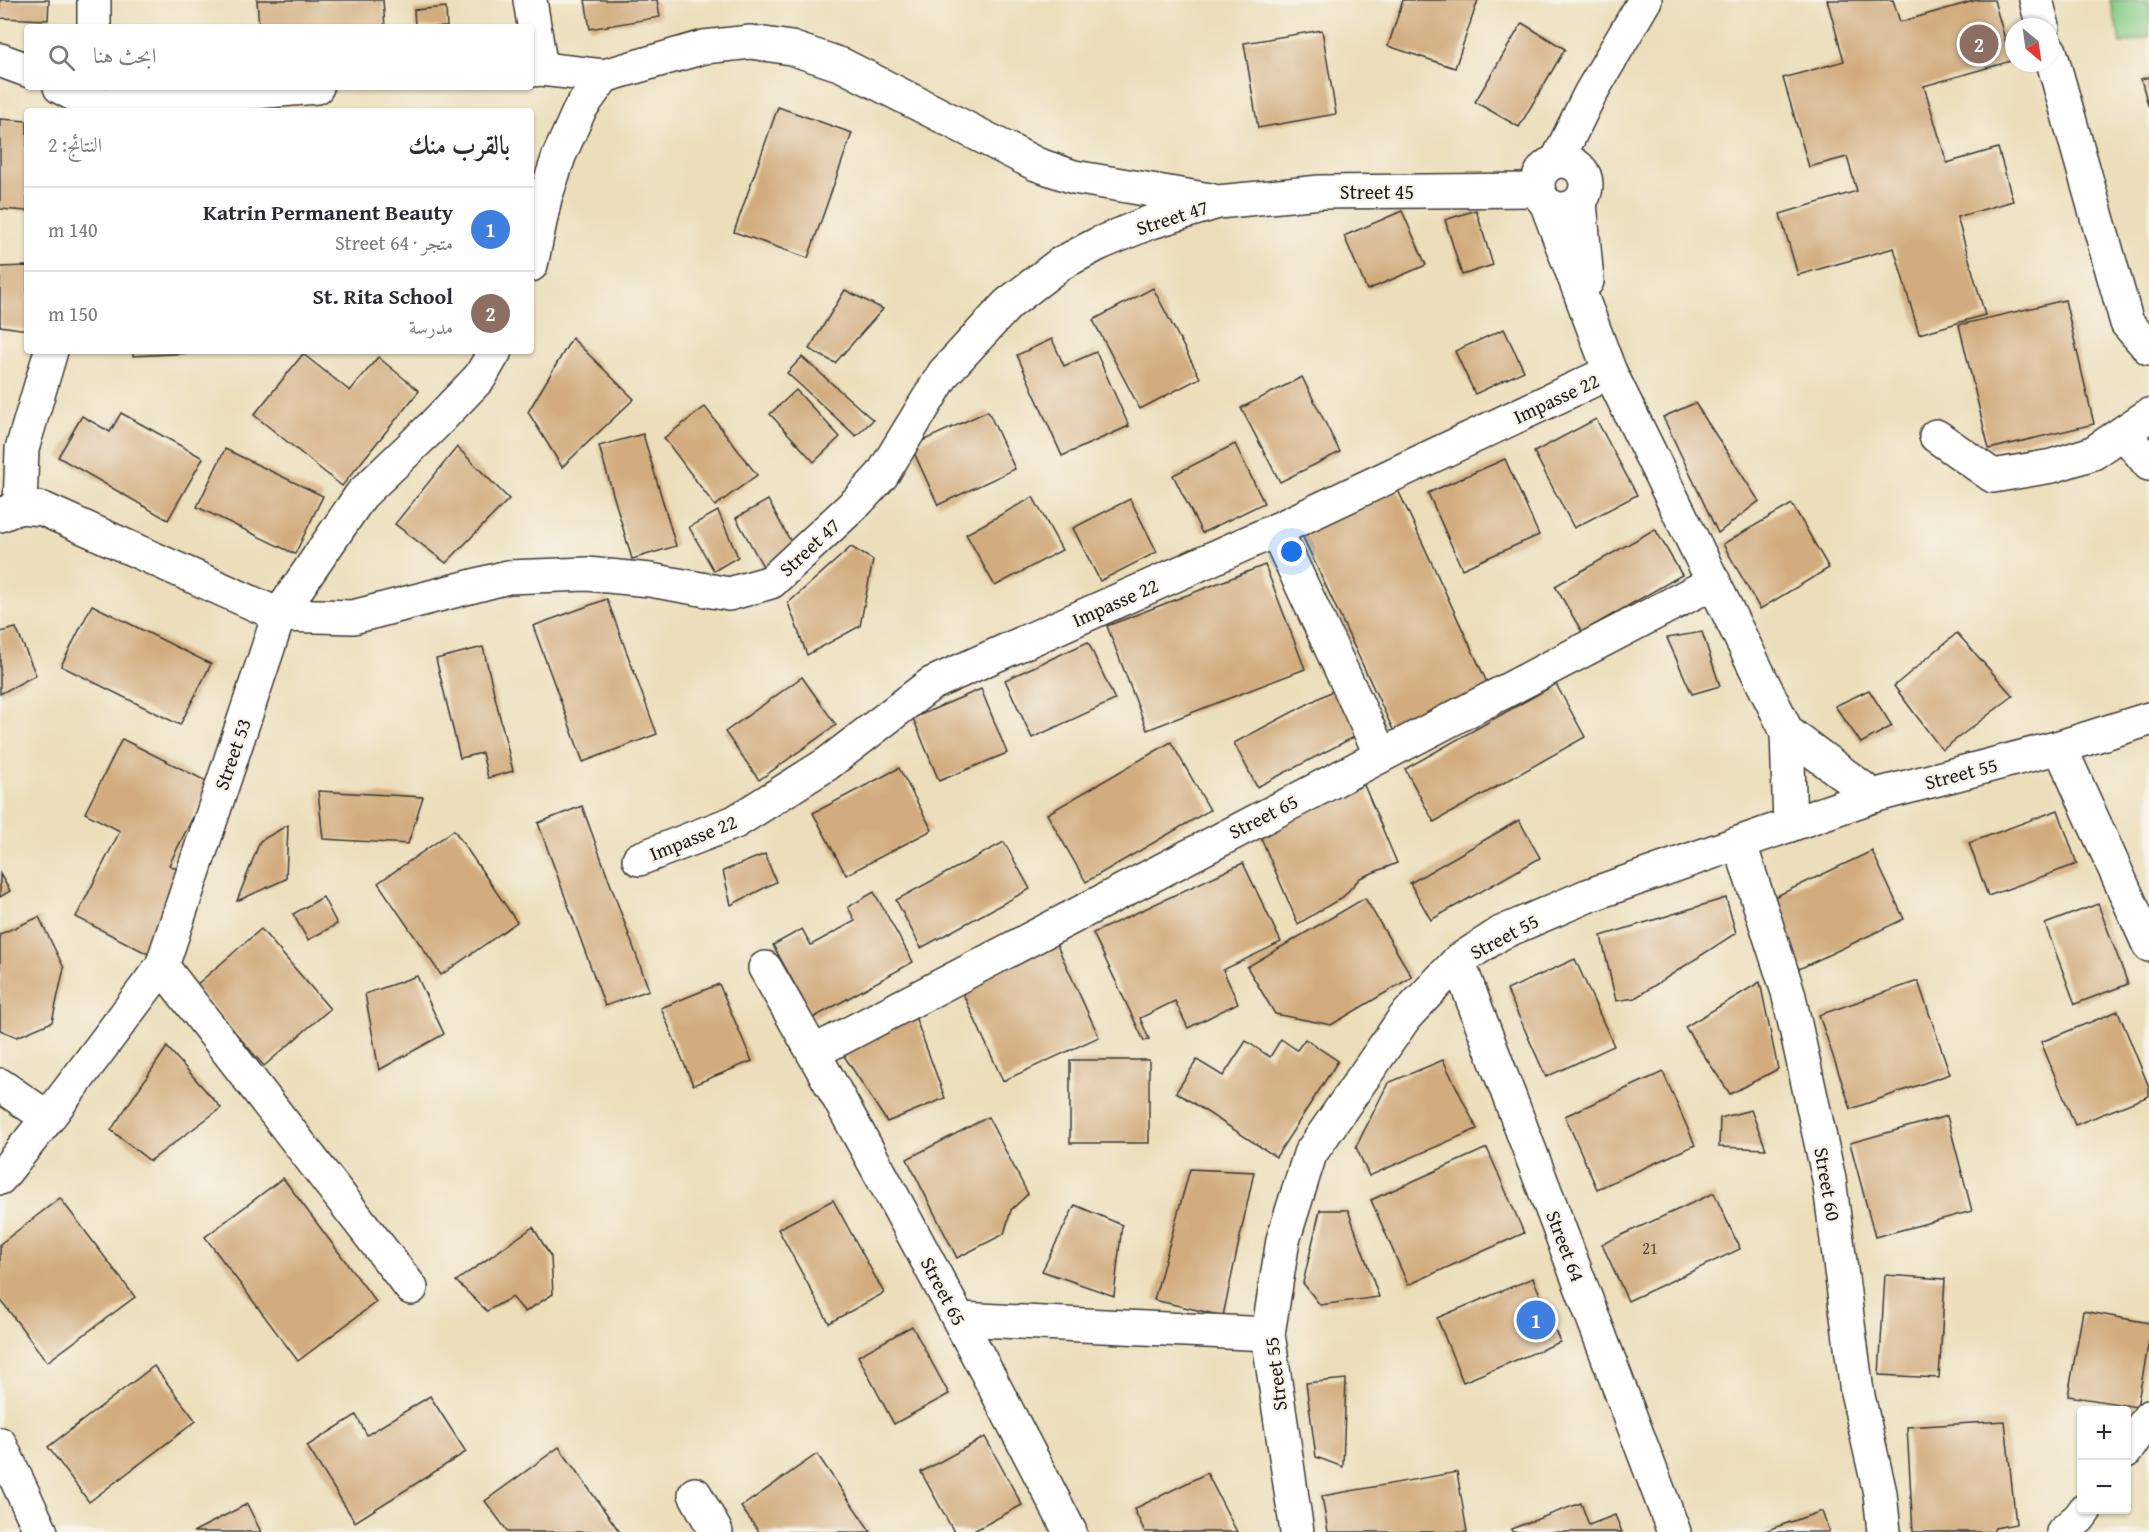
<!DOCTYPE html>
<html lang="ar">
<meta charset="utf-8">
<style>
:root{--surface:#fff;--page:#f2f2f3;--text:#2b2b33;--muted:#7c7c81;--line:#e1e1e2;--accent:#c8321e}
body{margin:0;font-family:"Gentium Book Plus",Amiri,serif;background:var(--page);color:var(--text);direction:rtl}
.controls{position:absolute;right:18px;bottom:18px;display:grid;overflow:hidden;border-radius:6px;box-shadow:0 2px 4px #0004}
.controls button{width:54px;height:54px;display:grid;place-items:center;padding:0;border:0;border-bottom:2px solid var(--line);background:var(--surface);color:var(--text);font:30px sans-serif}
.compass{position:absolute;left:2005px;top:18px;width:54px;height:54px;border-radius:50%;background:var(--surface);box-shadow:0 2px 4px #0004;rotate:151deg}
.you{position:absolute;left:1292px;top:552px;width:21px;height:21px;margin:-15px;border:4px solid #fff;border-radius:50%;background:#1a73e8;box-shadow:0 0 0 9px #1a73e833}
.badge{display:grid;place-items:center;width:39px;height:39px;border-radius:50%;background:var(--accent);color:#fff;font-size:20px;font-weight:700}
.pin{position:absolute;translate:-50% -50%;border:3px solid #fff;box-shadow:0 2px 6px #0006}
.list{margin:0;padding:0;list-style:none}
h2{display:flex;justify-content:space-between;align-items:center;height:78px;margin:0;padding:0 24px;font-size:26px}
h2 small{font-size:20px;font-weight:400;color:var(--muted)}
.list li{display:grid;grid-template-columns:39px 1fr auto;gap:18px;align-items:center;box-sizing:border-box;height:84px;padding:0 24px;border-top:2px solid var(--line)}
.list b{display:block;font-size:22px;white-space:nowrap}
.list p{margin:0;font-size:20px;white-space:nowrap;color:var(--muted)}
.list em{font-size:20px;font-style:normal;color:var(--muted)}
.icon{flex:none;width:33px;height:33px;fill:none;stroke:currentColor;stroke-width:2;stroke-linecap:round;stroke-linejoin:round}
.map{position:relative;flex:none;width:2149px;height:1532px;overflow:hidden;direction:ltr}
.search{position:absolute;background:var(--surface);box-shadow:0 2px 4px #0004;left:24px;top:24px;width:510px;height:66px;display:flex;align-items:center;gap:15px;box-sizing:border-box;padding:0 21px;border-radius:6px;color:var(--muted);font-size:22px}
.panel{position:absolute;background:var(--surface);box-shadow:0 2px 4px #0004;left:24px;top:108px;width:510px;height:246px;border-radius:6px;direction:rtl}
.map>svg:first-child{display:block}
.green{fill:#88cd87;stroke:#527452;stroke-width:1.5}
.building{fill:#d2ac7e}
.lines{fill:none;stroke-linecap:round;stroke-linejoin:round}
.minor-casing{stroke:#3b3934;stroke-width:36}
.minor{stroke:#fff;stroke-width:33}
.labels{text-anchor:middle;dominant-baseline:central;stroke-width:4.5;stroke-linejoin:round;paint-order:stroke}
.number-label{font-size:16px;fill:#4a4034}
.street-label{font-size:20px;fill:#1c1c1c;stroke:#f7f3e8}
</style>
<div class="map">
<svg width="2149" height="1532" viewBox="0 0 2149 1532">
<rect width="100%" height="100%" fill="#f7f3e8"/>
<filter id="ink" filterUnits="userSpaceOnUse"><feTurbulence type="fractalNoise" baseFrequency=".0167" numOctaves="2"/><feDisplacementMap in="SourceGraphic" scale="12" xChannelSelector="R" yChannelSelector="G"/><feConvolveMatrix kernelMatrix="1 2 1 2 8 2 1 2 1" color-interpolation-filters="sRGB"/></filter>
<filter id="wash" filterUnits="userSpaceOnUse"><feTurbulence type="fractalNoise" baseFrequency=".008" numOctaves="4" result="noise"/><feDisplacementMap in="SourceGraphic" scale="24" xChannelSelector="R" yChannelSelector="G"/><feGaussianBlur stdDeviation="1.35" result="paint"/><feColorMatrix in="noise" values="0 0 0 0 0 0 0 0 0 0 0 0 0 0 0 0 0 1.4 0 .05"/><feComposite in="paint" operator="in"/></filter>
<g filter="url(#wash)">
<rect width="100%" height="100%" fill="#ecdeba"/>
<path class="green" d="M2110 0H2149V37L2121 44Z"/>
<g id="blocks">
<g class="building">
<path d="M0 0H49L48 20 0 18Z"/>
<path d="M257 0H383L385 27H259Z"/>
<path d="M585 0H657L660 17 590 29Z"/>
<path d="M1403 0H1478L1455 68 1388 46Z"/>
<path d="M1827 0H1893L1900 22 1977 0H1994L2011 61 1924 86 1947 163 1998 148 2013 201 1957 217 1985 315 1919 334 1894 248 1798 275 1780 214 1857 191 1847 157 1809 167 1783 78 1844 61Z"/>
<path d="M446 7 447 27H415L414 10Z"/>
<path d="M1522 23 1565 49 1519 127 1475 102Z"/>
<path d="M1322 30 1336 114 1258 128 1244 43Z"/>
<path d="M2149 77V104L2148 105 2141 79Z"/>
<path d="M778 107 852 133 808 258 734 232Z"/>
<path d="M0 119 27 121V211L0 209Z"/>
<path d="M1476 210 1493 265 1462 275 1445 220Z"/>
<path d="M1402 211 1426 265 1367 290 1344 236Z"/>
<path d="M27 266V330L0 326V267Z"/>
<path d="M1153 288 1200 378 1140 409 1093 320Z"/>
<path d="M845 290 883 309 835 363 809 349Z"/>
<path d="M2065 300 2094 424 1989 449 1959 325Z"/>
<path d="M1504 329 1524 371 1475 394 1455 351Z"/>
<path d="M572 338 634 399 562 467 528 412Z"/>
<path d="M1052 339 1064 366 1096 352 1129 426 1062 456 1017 355Z"/>
<path d="M133 351H189V353L133 356Z"/>
<path d="M303 354 350 391 378 357 419 391 342 486 254 415Z"/>
<path d="M802 357 873 420 856 436 787 373Z"/>
<path d="M1302 377 1340 452 1280 482 1241 408Z"/>
<path d="M796 390 840 437 814 462 770 414Z"/>
<path d="M1695 403 1759 501 1718 533 1663 417Z"/>
<path d="M705 407 757 475 715 506 664 438Z"/>
<path d="M988 411 1015 469 938 505 911 446Z"/>
<path d="M121 413 203 458 168 520 58 457 82 416 110 432Z"/>
<path d="M1596 419 1637 495 1574 528 1534 452Z"/>
<path d="M643 434 676 546 632 559 599 446Z"/>
<path d="M1235 444 1264 503 1202 533 1173 475Z"/>
<path d="M457 447 509 499 446 563 395 524Z"/>
<path d="M225 449 323 496 295 554 197 507Z"/>
<path d="M1505 459 1539 535 1462 569 1428 493Z"/>
<path d="M1398 490 1490 689 1395 734 1302 535Z"/>
<path d="M1033 497 1062 550 995 586 966 534Z"/>
<path d="M1130 499 1157 552 1100 581 1073 528Z"/>
<path d="M768 500 797 553 765 570 736 518Z"/>
<path d="M1792 504 1829 568 1760 609 1723 544Z"/>
<path d="M718 511 738 557 714 571 689 527Z"/>
<path d="M1655 529 1682 575 1582 632 1555 586Z"/>
<path d="M851 547 873 560 860 626 807 655 788 603Z"/>
<path d="M1265 565 1305 669 1147 730 1107 626Z"/>
<path d="M607 599 657 734 583 762 533 626Z"/>
<path d="M92 605 211 664 180 725 61 666Z"/>
<path d="M16 628 36 675 0 694V632Z"/>
<path d="M1702 632 1720 686 1692 694 1667 638Z"/>
<path d="M1957 633 2013 696 1942 750 1894 686Z"/>
<path d="M1088 642 1115 700 1032 738 1005 680Z"/>
<path d="M483 647 513 771 488 778 482 753 460 758 436 659Z"/>
<path d="M802 677 836 725 759 780 725 732Z"/>
<path d="M1556 684 1585 737 1434 822 1405 769Z"/>
<path d="M981 689 1007 753 939 781 913 718Z"/>
<path d="M1336 689 1360 734 1257 787 1234 743Z"/>
<path d="M1869 690 1892 726 1861 743 1835 706Z"/>
<path d="M122 739 210 783 169 865 190 875 150 955 76 917 120 831 85 813Z"/>
<path d="M1171 742 1210 810 1086 882 1047 814Z"/>
<path d="M899 768 932 830 846 875 813 813Z"/>
<path d="M1364 785 1397 863 1360 878 1343 897 1298 924 1258 831Z"/>
<path d="M318 791 423 797 408 844 323 839Z"/>
<path d="M582 806 649 990 605 1006 538 823Z"/>
<path d="M2058 810 2077 864 1988 896 1969 843Z"/>
<path d="M1519 820 1540 858 1431 920 1410 883Z"/>
<path d="M288 825 286 879 237 901 260 841Z"/>
<path d="M454 830 517 922 441 975 378 883Z"/>
<path d="M1004 842 1030 889 921 948 896 900Z"/>
<path d="M1872 851 1904 919 1799 969 1766 901Z"/>
<path d="M765 854 776 882 731 905 723 871Z"/>
<path d="M1243 863 1281 942 1223 970 1238 1003 1188 1028 1175 1001 1140 1018 1149 1039 1144 1041 1093 933Z"/>
<path d="M0 874 10 891 0 897Z"/>
<path d="M874 892 913 962 813 1018 773 945 802 929 811 945 855 921 848 907Z"/>
<path d="M323 897 337 924 308 940 293 914Z"/>
<path d="M1365 898 1412 977 1331 1025 1275 1014 1247 967Z"/>
<path d="M1726 898 1736 933 1635 998 1616 1001 1601 936Z"/>
<path d="M2098 904 2128 984 2075 1004 2045 924Z"/>
<path d="M39 917 64 968 52 1022 17 1037 0 1030V934Z"/>
<path d="M261 929 330 1009 264 1066 195 986Z"/>
<path d="M1055 941 1099 1037 1003 1081 959 985Z"/>
<path d="M1575 959 1614 1046 1546 1077 1507 990Z"/>
<path d="M417 976 444 1034 379 1070 365 994Z"/>
<path d="M1918 981 1950 1074 1851 1109 1819 1015Z"/>
<path d="M1760 982 1778 1069 1730 1094 1685 1027Z"/>
<path d="M719 984 752 1061 693 1085 661 1008Z"/>
<path d="M2118 1011 2149 1087V1096L2075 1125 2041 1042Z"/>
<path d="M914 1014 945 1098 887 1122 839 1048Z"/>
<path d="M1281 1039 1297 1050 1305 1039 1338 1061 1276 1157 1176 1092 1197 1060 1223 1076 1246 1041 1270 1057Z"/>
<path d="M167 1047 221 1108 150 1161 111 1130Z"/>
<rect x="1070" y="1060" width="79" height="83"/>
<path d="M1443 1060 1477 1129 1369 1176 1356 1147 1388 1083Z"/>
<path d="M1663 1072 1695 1145 1597 1189 1565 1116Z"/>
<path d="M1751 1110 1766 1149 1719 1147 1720 1118Z"/>
<path d="M1947 1116 1972 1211 1875 1237 1850 1143Z"/>
<path d="M988 1117 1028 1194 1011 1210 1004 1234 957 1258 907 1159Z"/>
<path d="M1487 1148 1524 1233 1408 1285 1371 1200Z"/>
<path d="M1190 1169 1254 1172 1223 1316 1154 1300Z"/>
<path d="M283 1178 376 1302 298 1361 205 1237Z"/>
<path d="M1714 1193 1740 1249 1628 1301 1602 1244Z"/>
<path d="M60 1198 135 1297 47 1362 0 1299V1244Z"/>
<path d="M833 1200 884 1293 829 1323 778 1229Z"/>
<path d="M1075 1205 1122 1225 1114 1296 1042 1271Z"/>
<path d="M1320 1210H1348L1379 1297 1320 1305 1303 1283Z"/>
<path d="M533 1227 551 1257 553 1294 525 1312 512 1297 487 1311 456 1281Z"/>
<path d="M1885 1275 1945 1279 1939 1378 1879 1375Z"/>
<path d="M1533 1278 1560 1342 1463 1382 1437 1318Z"/>
<path d="M2083 1311 2149 1323V1341L2137 1407 2068 1396Z"/>
<path d="M912 1326 949 1394 894 1424 858 1356Z"/>
<path d="M154 1366 196 1421 89 1502 48 1447Z"/>
<path d="M1346 1379 1343 1467 1316 1457 1306 1383Z"/>
<path d="M430 1396 466 1452 355 1522 307 1446 356 1415 367 1435Z"/>
<path d="M2005 1421 2016 1524 1995 1528 1993 1532H1913L1907 1427Z"/>
<path d="M985 1437 1022 1505 972 1532H954L921 1472Z"/>
<path d="M559 1447 619 1531 618 1532H508L485 1501Z"/>
<path d="M817 1454 871 1532H759L741 1507Z"/>
<path d="M1457 1472 1467 1532H1328L1322 1496Z"/>
<path d="M1207 1473 1237 1532H1145L1134 1509Z"/>
<path d="M1581 1503 1589 1525 1615 1515 1622 1532H1512L1511 1529Z"/>
<path d="M247 1504 261 1532H193Z"/>
<path d="M1822 1511 1829 1532H1762Z"/>
</g>
</g>
</g>
<g filter="url(#ink)">
<use href="#blocks" fill-opacity="0" stroke="#3b3934" stroke-width="1.5"/>
<g class="lines">
<g class="minor-casing">
<g id="minor">
<path d="M94 0V27"/>
<path d="M530 0 541 69"/>
<path d="M2036 0 2043 27"/>
<path d="M2050 51 2127 323 2149 348"/>
<path d="M0 60 27 70"/>
<path d="M531 70 541 69 604 76 704 47 751 42 791 48 842 65 1036 164 1074 177 1210 200"/>
<path d="M60 87 94 105 317 87"/>
<circle cx="1562" cy="185" r="24"/>
<path d="M1557 161 1590 94 1645 0"/>
<path d="M1580 202 1587 281"/>
<path d="M1547 205 1610 372 1787 732 1790 825"/>
<path d="M531 265 545 198 559 156 580 109 604 76"/>
<path d="M2124 433 2149 464"/>
<path d="M1936 436 1993 476 2052 466 2093 453 2149 415"/>
<path d="M20 507 22 449 51 351"/>
<path d="M0 515 20 507 43 509 279 615 353 617 508 577 587 574 650 580 729 594 771 582 857 502 882 475 944 373 1008 304 1060 264 1098 244 1148 223 1218 202 1320 192 1538 190"/>
<path d="M1276 530 1381 755"/>
<path d="M1787 732 1873 796"/>
<path d="M2060 747 2149 945"/>
<path d="M1740 844 1788 992 1829 1179 1857 1392 1880 1493 1884 1532"/>
<path d="M639 859 735 822 827 764 931 684 1276 530 1610 372"/>
<path d="M1458 961 1674 1532"/>
<path d="M162 966 411 1288"/>
<path d="M765 968C872 1153 972 1342 1070 1532"/>
<path d="M814 1052 1714 582"/>
<path d="M0 1085 48 1118"/>
<path d="M0 1178 48 1118 162 966 279 615 361 495 433 426 480 377 495 351"/>
<path d="M960 1319 1268 1334"/>
<path d="M0 1444 41 1532"/>
<path d="M2126 1451 2149 1417"/>
<path d="M695 1494 716 1532"/>
<path d="M1297 1532 1268 1334 1283 1240 1310 1154 1405 1017 1458 961 1501 933 1587 896 1790 825 1873 796 2060 747 2149 719"/>
<path d="M2063 1532 2079 1518 2085 1510"/>
</g>
</g>
<use href="#minor" class="minor"/>
</g>
</g>
<g class="labels">
<g class="number-label">
<text x="1650" y="1248">21</text>
</g>
<g class="street-label">
<text x="1377" y="191">Street 45</text>
<text transform="translate(1172 217) rotate(-18)">Street 47</text>
<text transform="translate(1556 398) rotate(-25)">Impasse 22</text>
<text transform="translate(809 547) rotate(-43)">Street 47</text>
<text transform="translate(1115 602) rotate(-24)">Impasse 22</text>
<text transform="translate(232 754) rotate(-71)">Street 53</text>
<text transform="translate(1961 773) rotate(-15)">Street 55</text>
<text transform="translate(1263 816) rotate(-27)">Street 65</text>
<text transform="translate(693 837) rotate(-22)">Impasse 22</text>
<text transform="translate(1504 936) rotate(-28)">Street 55</text>
<text transform="translate(1828 1184) rotate(80)">Street 60</text>
<text transform="translate(1566 1246) rotate(69)">Street 64</text>
<text transform="translate(944 1291) rotate(62)">Street 65</text>
<text transform="translate(1275 1374) rotate(-97)">Street 55</text>
</g>
</g>
</svg>
<div class="controls">
<button>+</button>
<button>−</button>
</div>
<svg class="compass" viewBox="-18 -18 36 36"><path d="M0-13l5 13h-10z" fill="#e53935"/><path d="M0 13l5-13h-10z" fill="#7c7c81"/></svg>
<div class="you"></div>
<div class="pin badge" style="left:1536px;top:1320px;background:#3f7fe0">1</div>
<div class="pin badge" style="left:1979px;top:44px;background:#8d6e63">2</div>
<div class="search"><svg class="icon" aria-label="search" viewBox="0 0 24 24"><circle cx="10" cy="10" r="6"/><path d="M15 15l6 6"/></svg>ابحث هنا</div>
<section class="panel">
<h2>بالقرب منك<small>النتائج: 2</small></h2>
<ul class="list">
<li><span class="badge" style="background:#3f7fe0">1</span><div><b>Katrin Permanent Beauty</b><p>متجر · Street 64</p></div><em>140 m</em></li>
<li><span class="badge" style="background:#8d6e63">2</span><div><b>St. Rita School</b><p>مدرسة</p></div><em>150 m</em></li>
</ul>
</section>
</div>
